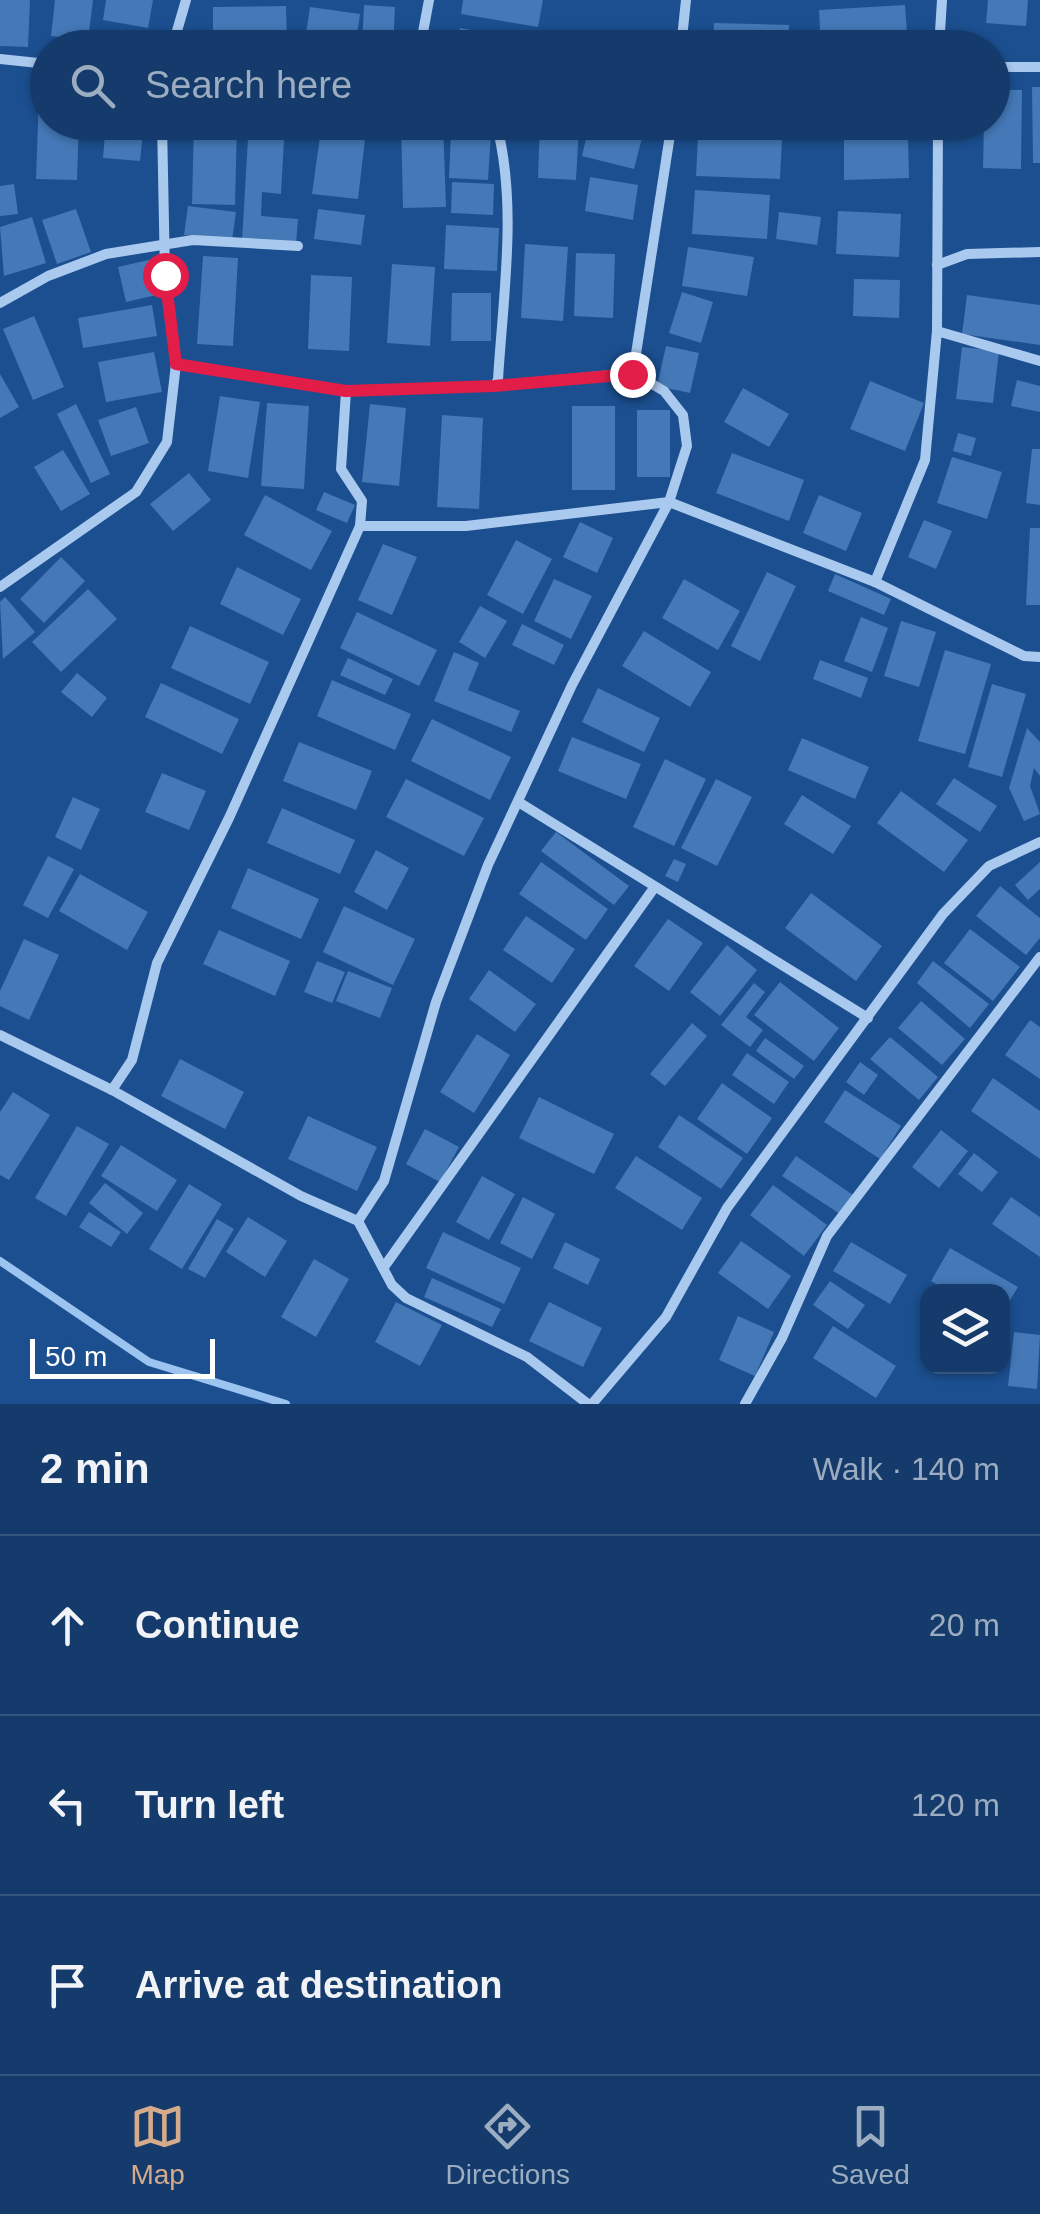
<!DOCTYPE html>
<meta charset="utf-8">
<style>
:root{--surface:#143b6b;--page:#214673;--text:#f1f3f6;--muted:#9dadc1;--line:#33557e;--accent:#d6ab8b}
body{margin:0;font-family:Arial,sans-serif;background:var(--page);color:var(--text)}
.controls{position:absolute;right:30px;bottom:30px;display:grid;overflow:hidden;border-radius:20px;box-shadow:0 2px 8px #0004}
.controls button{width:90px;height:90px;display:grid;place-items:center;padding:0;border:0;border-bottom:2px solid var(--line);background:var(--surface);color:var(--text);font:50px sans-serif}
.scale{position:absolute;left:30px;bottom:25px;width:185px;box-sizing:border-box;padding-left:10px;border:5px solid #fff;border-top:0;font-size:28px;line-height:35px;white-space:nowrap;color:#fff;-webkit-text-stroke:8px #1b4f8f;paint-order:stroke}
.stop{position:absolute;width:30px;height:30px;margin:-22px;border:8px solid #e11d48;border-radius:50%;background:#fff}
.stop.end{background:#e11d48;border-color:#fff;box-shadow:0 2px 10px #0008}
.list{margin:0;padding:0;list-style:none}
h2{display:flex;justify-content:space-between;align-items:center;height:130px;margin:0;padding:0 40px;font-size:42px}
h2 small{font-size:32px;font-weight:400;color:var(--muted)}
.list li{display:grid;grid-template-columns:65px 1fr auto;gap:30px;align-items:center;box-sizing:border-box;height:180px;padding:0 40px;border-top:2px solid var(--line)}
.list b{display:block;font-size:38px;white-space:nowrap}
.list em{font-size:32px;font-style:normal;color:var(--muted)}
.icon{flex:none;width:55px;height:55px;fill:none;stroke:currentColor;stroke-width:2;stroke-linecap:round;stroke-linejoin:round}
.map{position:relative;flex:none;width:1040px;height:1404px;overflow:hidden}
.search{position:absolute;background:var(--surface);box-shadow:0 2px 8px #0004;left:30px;right:30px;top:30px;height:110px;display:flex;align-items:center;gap:25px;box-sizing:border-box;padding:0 35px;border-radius:55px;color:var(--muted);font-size:38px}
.sheet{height:670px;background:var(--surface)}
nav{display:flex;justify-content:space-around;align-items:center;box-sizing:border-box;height:140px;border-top:2px solid var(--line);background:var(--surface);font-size:28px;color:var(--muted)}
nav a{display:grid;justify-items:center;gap:5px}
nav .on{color:var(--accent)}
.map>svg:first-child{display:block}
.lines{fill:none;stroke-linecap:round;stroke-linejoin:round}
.stream{stroke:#9cc4f0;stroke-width:8}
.building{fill:#4478b7}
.minor{stroke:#a9c9ee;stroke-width:10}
.route{stroke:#e11d48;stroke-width:12}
</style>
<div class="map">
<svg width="1040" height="1404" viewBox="0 0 1040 1404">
<rect width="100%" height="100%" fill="#1b4f8f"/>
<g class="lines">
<path class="stream" d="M0 1261 149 1362 286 1404"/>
</g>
<g class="building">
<path d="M0 0H30L28 47 0 46Z"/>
<path d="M55 0H93L88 40 51 36Z"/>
<path d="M106 0H153L148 28 103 20Z"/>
<path d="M463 0H543L538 27 461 14Z"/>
<path d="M988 0H1028L1026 26 986 23Z"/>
<path d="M364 5 395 7 393 48H362Z"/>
<path d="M905 5 908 47 821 48 819 10Z"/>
<path d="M286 6 287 48H213V7Z"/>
<path d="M310 7 360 14 355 48H304Z"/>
<path d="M714 23 789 25 788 48H713Z"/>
<path d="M460 28 532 41 530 48H456Z"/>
<path d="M1032 87H1040V163H1033Z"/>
<path d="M992 90H1022L1021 169 983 168 984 122H992Z"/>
<path d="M39 95 48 96V122H79L77 180 36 179Z"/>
<path d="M106 122H144L140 161 103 158Z"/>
<path d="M194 122H237L235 205 192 204Z"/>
<path d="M249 122H285L281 194 262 192 261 216 298 219 296 244 242 241Z"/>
<path d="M322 122H367L358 199 312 194Z"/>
<path d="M401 122H443L446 207 403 208Z"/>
<path d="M590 122 645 126 634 169 582 156Z"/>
<path d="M540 123 579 125 576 180 538 178Z"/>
<path d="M451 131 491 133 488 180 449 178Z"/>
<path d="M698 136 782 138 780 179 696 176Z"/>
<path d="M908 138 909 178 844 180V139Z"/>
<path d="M590 177 638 185 633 220 585 211Z"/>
<path d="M452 182 494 184 493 215 451 213Z"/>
<path d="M14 184 18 214 0 216V186Z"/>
<path d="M695 190 770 195 767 239 692 234Z"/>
<path d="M188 206 236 212 232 241 184 235Z"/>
<path d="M76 209 91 252 57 264 42 220Z"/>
<path d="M318 209 365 215 361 245 314 239Z"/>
<path d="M838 211 901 214 899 257 836 254Z"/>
<path d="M779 212 821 217 817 245 776 239Z"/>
<path d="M32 217 46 263 4 276 0 227Z"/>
<path d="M446 225 499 228 497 271 444 269Z"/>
<path d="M525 244 568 247 563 321 521 318Z"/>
<path d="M688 247 754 257 747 296 682 286Z"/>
<path d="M576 253 615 254 613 318 574 316Z"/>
<path d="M203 256 238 258 233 346 197 344Z"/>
<path d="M153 259 161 294 126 302 118 267Z"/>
<path d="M392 264 435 267 430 346 387 343Z"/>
<path d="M311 275 352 277 349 351 308 349Z"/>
<path d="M854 279 900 280 899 318 853 316Z"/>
<path d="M682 292 713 302 701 343 669 333Z"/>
<path d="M452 293H491V341H451Z"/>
<path d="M967 295 1040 305V345L962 334Z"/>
<path d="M152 305 157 336 83 348 78 318Z"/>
<path d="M34 316 64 387 33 400 3 329Z"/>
<path d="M666 346 699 353 690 393 657 386Z"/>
<path d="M962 347 999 351 993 403 956 399Z"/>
<path d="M154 352 162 392 106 402 98 362Z"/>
<path d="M0 374 19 407 0 418Z"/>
<path d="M1017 380 1040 386V412L1011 406Z"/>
<path d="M870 381 924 403 905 451 850 429Z"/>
<path d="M743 388 789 414 769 447 724 422Z"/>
<path d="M220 396 260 402 248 478 208 471Z"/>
<path d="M267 403 309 406 304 489 261 486Z"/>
<path d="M76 404 110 474 91 483 57 414Z"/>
<path d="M370 404 406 408 399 486 362 482Z"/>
<rect x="572" y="406" width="43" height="84"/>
<path d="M136 407 149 443 111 456 98 420Z"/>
<rect x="637" y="410" width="33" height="67"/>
<path d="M442 415 483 418 479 509 437 507Z"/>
<path d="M958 433 976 438 971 456 953 451Z"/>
<path d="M1032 449H1040V505L1026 503Z"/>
<path d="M63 450 90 494 61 511 34 467Z"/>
<path d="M732 453 804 480 789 521 716 493Z"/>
<path d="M952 457 1002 472 987 519 937 503Z"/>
<path d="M189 473 211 500 173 531 150 504Z"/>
<path d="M324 492 355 505 347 523 316 510Z"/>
<path d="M265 495 332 531 311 570 244 535Z"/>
<path d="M819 495 862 513 846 551 803 533Z"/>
<path d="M924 520 952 531 936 569 908 557Z"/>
<path d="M580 522 613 538 597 573 563 557Z"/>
<path d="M1030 528H1040V605H1026Z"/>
<path d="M516 540 552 559 523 614 487 595Z"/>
<path d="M383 544 417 557 392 615 358 600Z"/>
<path d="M61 557 85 581 44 623 20 599Z"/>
<path d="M237 567 301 599 283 635 220 604Z"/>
<path d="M767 572 796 586 760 661 731 646Z"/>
<path d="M835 574 891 599 884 615 828 591Z"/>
<path d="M554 579 592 596 571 639 534 621Z"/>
<path d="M684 579 740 611 718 650 662 618Z"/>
<path d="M88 589 117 619 61 672 32 642Z"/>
<path d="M5 597 35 632 3 659 0 602Z"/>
<path d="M480 606 507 621 485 658 459 642Z"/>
<path d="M357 612 437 650 419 686 340 648Z"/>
<path d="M861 617 888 628 872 672 844 661Z"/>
<path d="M901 621 936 632 919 687 884 676Z"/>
<path d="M522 624 564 645 554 665 512 645Z"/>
<path d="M190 626 269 662 250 704 171 668Z"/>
<path d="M644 631 711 672 690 707 622 666Z"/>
<path d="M945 650 991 664 965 754 918 741Z"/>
<path d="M454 652 479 663 468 690 520 711 511 732 434 701Z"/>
<path d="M348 658 393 679 385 695 340 675Z"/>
<path d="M820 660 868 678 861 698 813 679Z"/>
<path d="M77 673 107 698 92 717 61 692Z"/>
<path d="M332 680 411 714 395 750 317 716Z"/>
<path d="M161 683 239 719 222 754 145 717Z"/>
<path d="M992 684 1026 694 1002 777 968 767Z"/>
<path d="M598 688 660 718 644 752 582 722Z"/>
<path d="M432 719 511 757 490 800 411 761Z"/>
<path d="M1027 728 1040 742V776L1034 768 1030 786 1040 814 1024 821 1009 788Z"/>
<path d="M572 737 641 764 626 799 558 771Z"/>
<path d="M802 738 869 767 855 799 788 770Z"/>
<path d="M299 742 372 771 356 810 283 781Z"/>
<path d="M665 759 706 779 674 846 633 827Z"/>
<path d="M162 773 206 791 189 830 145 812Z"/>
<path d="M954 778 997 806 980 832 936 804Z"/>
<path d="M406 779 484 818 464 856 386 817Z"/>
<path d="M716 779 752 797 717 866 681 848Z"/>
<path d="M901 791 968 840 944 872 877 823Z"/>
<path d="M802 795 851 826 833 854 784 824Z"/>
<path d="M73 797 100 809 81 850 55 837Z"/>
<path d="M282 808 355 840 340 874 267 843Z"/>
<path d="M556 832 629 886 614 905 541 851Z"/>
<path d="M376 850 409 868 387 910 354 892Z"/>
<path d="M48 856 74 869 48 918 23 905Z"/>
<path d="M674 859 686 864 678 882 665 876Z"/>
<path d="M541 862 608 909 586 940 519 894Z"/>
<path d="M1040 862V889L1028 900 1015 885Z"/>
<path d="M248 868 319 899 301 939 231 908Z"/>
<path d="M80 874 148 912 127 950 59 911Z"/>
<path d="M1000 886 1040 918V938L1026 955 976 916Z"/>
<path d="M811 893 882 946 856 981 785 928Z"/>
<path d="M344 906 415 939 393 985 323 952Z"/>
<path d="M526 916 575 949 552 983 503 950Z"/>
<path d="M668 919 703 943 669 991 634 966Z"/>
<path d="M970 929 1020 967 993 1001 944 963Z"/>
<path d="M219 930 290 961 275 996 203 964Z"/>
<path d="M24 939 59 955 29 1020 0 1006V991Z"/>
<path d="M727 945 757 970 720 1016 690 992Z"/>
<path d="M317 961 345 972 332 1003 304 992Z"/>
<path d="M933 961 989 1004 970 1028 917 983Z"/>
<path d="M489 970 536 1004 515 1032 469 999Z"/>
<path d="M348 971 392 988 380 1018 336 1001Z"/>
<path d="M780 982 839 1028 814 1061 754 1015Z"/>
<path d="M754 983 765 992 746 1017 763 1030 750 1047 721 1025Z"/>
<path d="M921 1001 965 1039 942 1065 898 1028Z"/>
<path d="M1030 1020 1040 1027V1079L1005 1055Z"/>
<path d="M692 1023 707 1036 665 1086 650 1074Z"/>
<path d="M477 1034 510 1055 474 1113 440 1092Z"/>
<path d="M890 1037 938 1077 919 1100 870 1059Z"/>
<path d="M765 1038 804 1066 794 1079 756 1051Z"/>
<path d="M747 1053 789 1082 774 1104 732 1075Z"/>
<path d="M180 1059 244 1092 225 1129 161 1096Z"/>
<path d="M860 1062 878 1075 864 1095 846 1082Z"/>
<path d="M993 1078 1040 1111V1159L971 1111Z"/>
<path d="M722 1083 772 1118 747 1154 697 1119Z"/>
<path d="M845 1090 901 1126 880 1159 824 1122Z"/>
<path d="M13 1092 50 1115 9 1180 0 1175V1112Z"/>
<path d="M539 1097 614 1134 594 1174 519 1138Z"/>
<path d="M679 1115 743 1158 721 1189 658 1147Z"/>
<path d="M308 1116 377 1147 357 1191 288 1159Z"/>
<path d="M77 1126 109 1144 66 1216 35 1198Z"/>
<path d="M425 1129 459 1147 440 1182 406 1164Z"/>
<path d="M941 1130 968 1151 939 1188 912 1167Z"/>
<path d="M121 1145 177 1180 157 1211 101 1176Z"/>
<path d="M974 1153 998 1172 982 1192 958 1174Z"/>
<path d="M636 1156 702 1198 682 1230 615 1188Z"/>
<path d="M796 1156 853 1195 840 1214 782 1176Z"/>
<path d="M482 1176 515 1194 489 1240 456 1222Z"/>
<path d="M105 1183 143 1213 127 1234 89 1203Z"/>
<path d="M189 1184 222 1204 182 1269 149 1249Z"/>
<path d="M773 1185 827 1225 804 1256 750 1215Z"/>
<path d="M523 1197 555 1214 532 1259 500 1243Z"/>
<path d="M1011 1197 1040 1217V1257L992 1224Z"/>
<path d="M89 1212 121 1232 111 1247 79 1227Z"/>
<path d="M248 1217 287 1241 265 1277 226 1252Z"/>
<path d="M217 1219 234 1229 205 1278 188 1269Z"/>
<path d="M443 1232 521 1268 504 1304 426 1268Z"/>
<path d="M741 1241 791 1276 768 1309 718 1273Z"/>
<path d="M565 1242 600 1259 588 1285 553 1268Z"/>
<path d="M851 1242 907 1275 890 1304 833 1271Z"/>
<path d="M950 1248 1018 1287 1002 1313V1292H950L931 1281Z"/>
<path d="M314 1259 349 1279 316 1337 281 1317Z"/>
<path d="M432 1278 501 1309 492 1327 424 1297Z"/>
<path d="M830 1281 865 1305 848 1329 813 1305Z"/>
<path d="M396 1302 442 1325 420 1366 375 1342Z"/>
<path d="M549 1302 602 1328 583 1367 529 1341Z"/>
<path d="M738 1316 774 1332 755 1376 719 1360Z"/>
<path d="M833 1326 896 1366 876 1398 813 1358Z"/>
<path d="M1014 1332 1040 1335 1037 1389 1008 1386Z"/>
</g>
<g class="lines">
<g class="minor">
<path d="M172 48 186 0"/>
<path d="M420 48 429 0"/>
<path d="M681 48 686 0"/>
<path d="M939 48 942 0"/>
<path d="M0 59 48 64"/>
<path d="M992 67H1040"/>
<path d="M937 265 967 254 1040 252"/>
<path d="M0 303 48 276 106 254 193 240 298 246"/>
<path d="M937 331 1040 361"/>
<path d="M176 364 346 391 494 386 633 373 664 391 683 415 687 446 669 502 572 685 488 865 436 1002 384 1181 358 1221"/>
<path d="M633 373 672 122"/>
<path d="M494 386 498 380C503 295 518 205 496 122"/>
<path d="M360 526H466L669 502 875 582 1024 656 1040 657"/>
<path d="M875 582 925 460 937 331 938 122"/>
<path d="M0 587 136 492 167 442 176 364 165 275 162 122"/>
<path d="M520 803 868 1018"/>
<path d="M0 1035 112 1090 301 1196 358 1221 392 1285 406 1298 527 1357 588 1404"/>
<path d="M112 1090 132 1060 157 963 229 818 360 526 362 501 341 469 346 391"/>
<path d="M384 1267 654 888"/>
<path d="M592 1404 666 1317 727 1208 943 914 989 866 1040 842"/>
<path d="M745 1404 782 1338 827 1236 1040 957"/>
</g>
</g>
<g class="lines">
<path class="route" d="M165 275 176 364 346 391 494 386 632 374"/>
</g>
</svg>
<div class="controls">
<button><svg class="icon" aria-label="layers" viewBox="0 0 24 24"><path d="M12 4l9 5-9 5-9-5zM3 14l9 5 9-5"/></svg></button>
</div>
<div class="scale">50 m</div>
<div class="stop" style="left:165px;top:275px"></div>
<div class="stop end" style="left:632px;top:374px"></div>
<div class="search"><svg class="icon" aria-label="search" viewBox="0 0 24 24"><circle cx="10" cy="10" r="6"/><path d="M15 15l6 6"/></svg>Search here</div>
</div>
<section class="sheet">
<h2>2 min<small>Walk · 140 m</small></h2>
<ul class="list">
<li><svg class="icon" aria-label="ahead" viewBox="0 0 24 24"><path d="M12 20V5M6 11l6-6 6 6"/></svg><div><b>Continue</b></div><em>20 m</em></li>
<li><svg class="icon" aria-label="left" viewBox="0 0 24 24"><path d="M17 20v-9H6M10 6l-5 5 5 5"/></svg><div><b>Turn left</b></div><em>120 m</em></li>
<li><svg class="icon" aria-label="arrive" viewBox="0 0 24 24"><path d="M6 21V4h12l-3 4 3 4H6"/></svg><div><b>Arrive at destination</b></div></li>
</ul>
</section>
<nav>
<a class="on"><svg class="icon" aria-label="map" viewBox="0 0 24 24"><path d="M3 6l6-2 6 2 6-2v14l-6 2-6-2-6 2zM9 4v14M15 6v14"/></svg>Map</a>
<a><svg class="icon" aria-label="directions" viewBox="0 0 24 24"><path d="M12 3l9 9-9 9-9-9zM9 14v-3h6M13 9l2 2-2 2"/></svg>Directions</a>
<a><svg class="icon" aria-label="saved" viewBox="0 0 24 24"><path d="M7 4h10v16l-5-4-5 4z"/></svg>Saved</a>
</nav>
